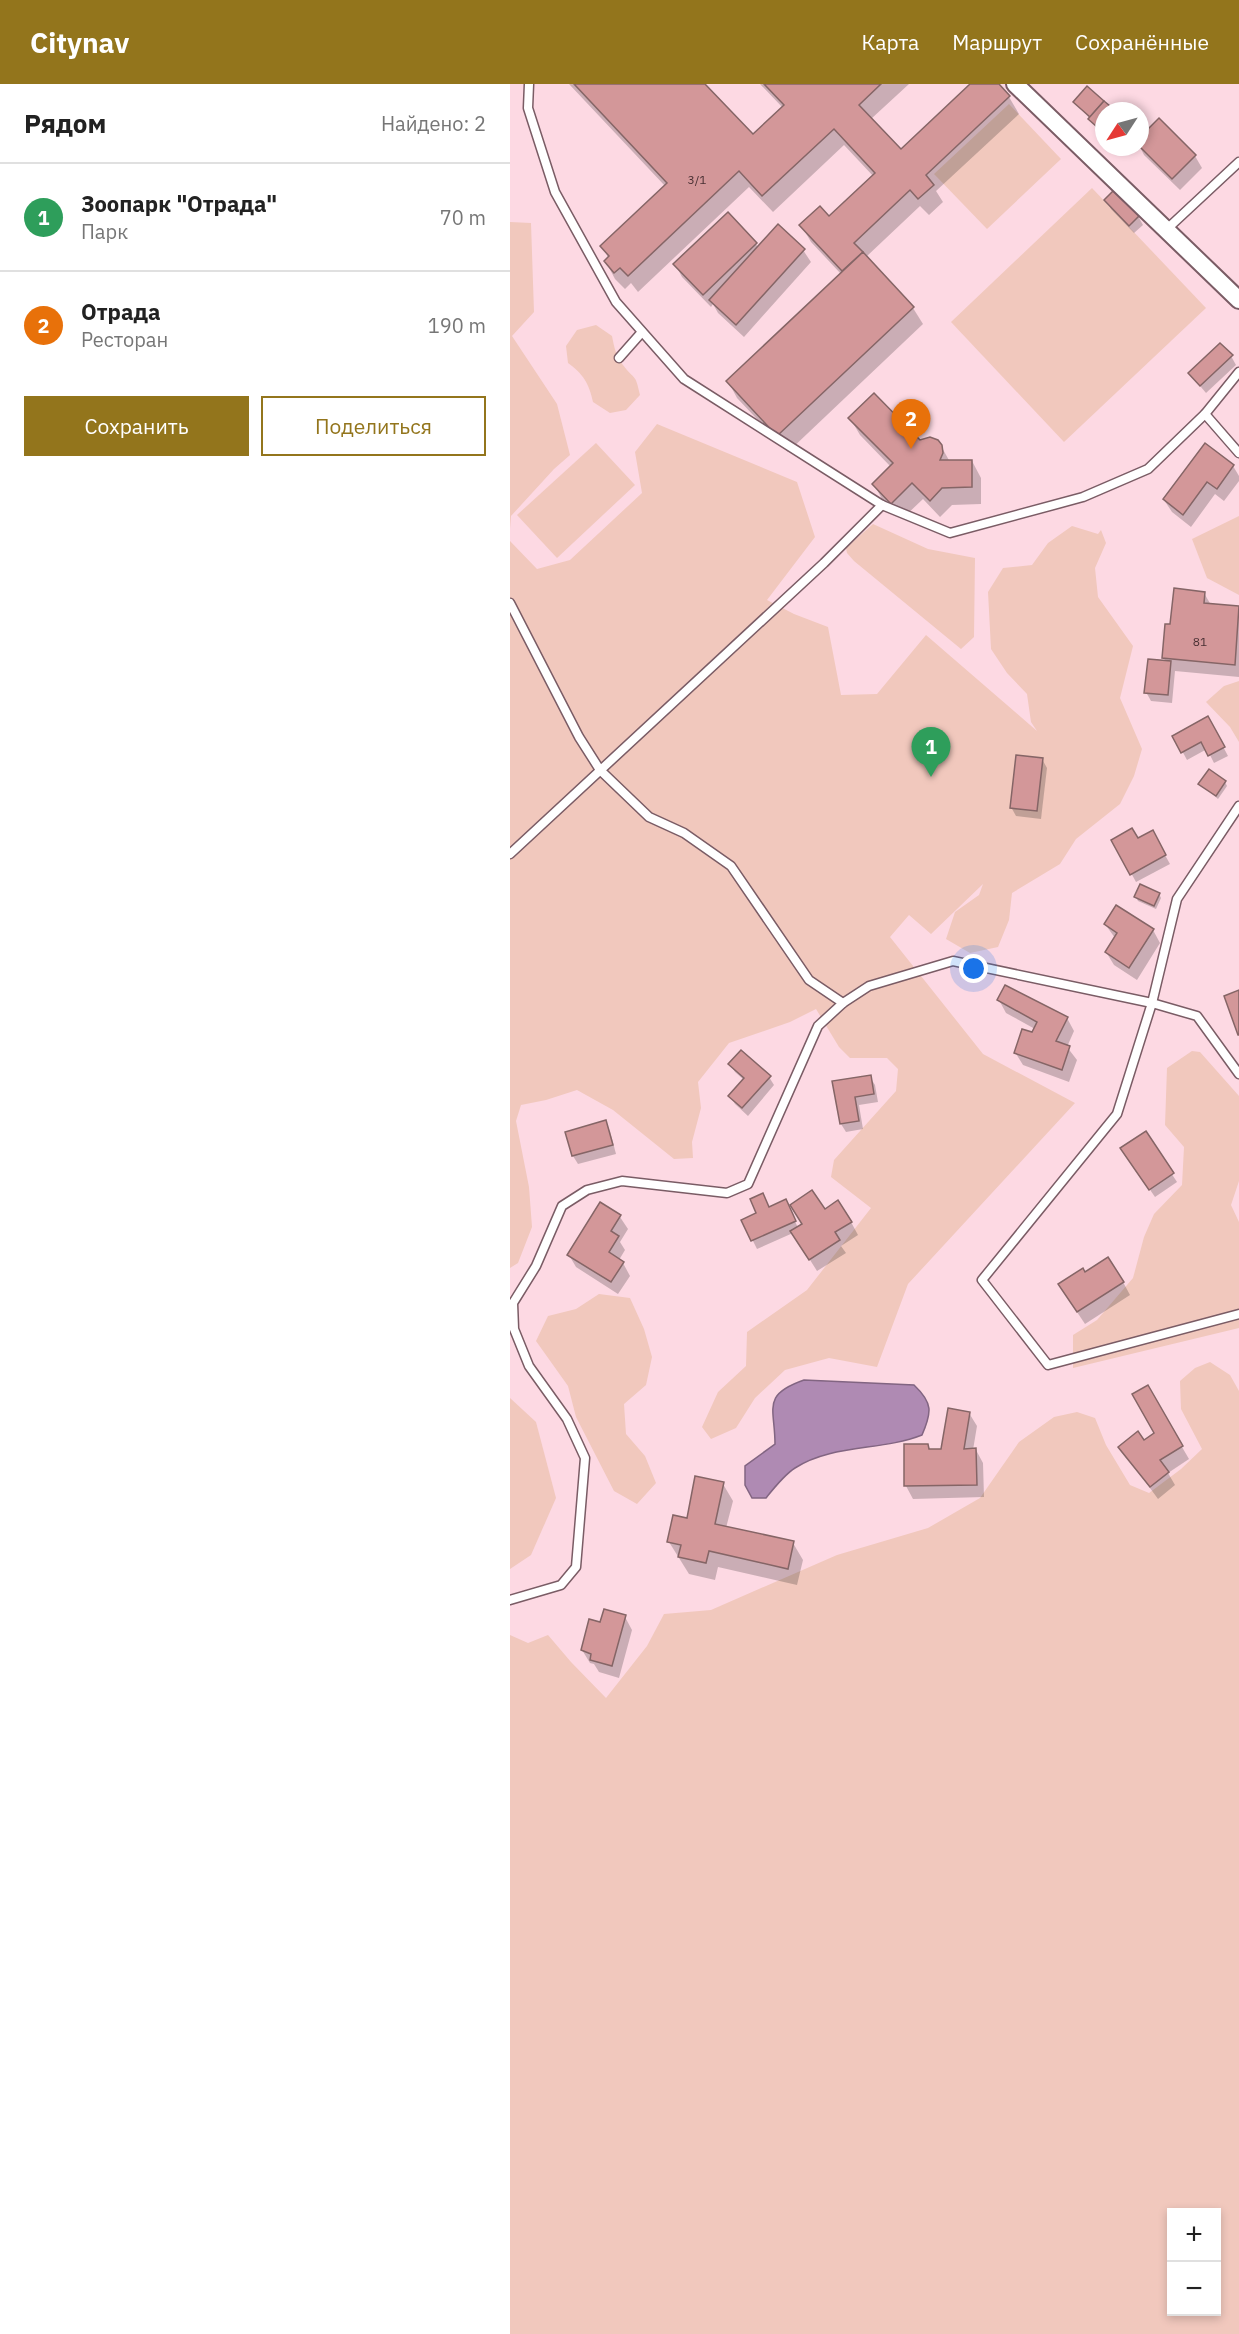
<!DOCTYPE html>
<html lang="ru">
<meta charset="utf-8">
<style>
:root{--surface:#fff;--page:#f6f6f6;--text:#222;--muted:#767676;--line:#e0e0e0;--accent:#93751c}
body{margin:0;font-family:"IBM Plex Sans",sans-serif;background:var(--page);color:var(--text)}
.controls{position:absolute;right:18px;bottom:18px;display:grid;overflow:hidden;border-radius:0px;box-shadow:0 3px 9px #0003}
.controls button{width:54px;height:54px;display:grid;place-items:center;padding:0;border:0;border-bottom:2px solid var(--line);background:var(--surface);color:var(--text);font:30px sans-serif}
.compass{position:absolute;left:585px;top:18px;width:54px;height:54px;border-radius:50%;background:var(--surface);box-shadow:0 3px 9px #0003;rotate:234deg}
.you{position:absolute;left:464px;top:885px;width:21px;height:21px;margin:-15px;border:4px solid #fff;border-radius:50%;background:#1a73e8;box-shadow:0 0 0 9px #1a73e833}
.badge{display:grid;place-items:center;width:39px;height:39px;border-radius:50%;background:var(--accent);color:#fff;font-size:20px;font-weight:700}
.pin{position:absolute;translate:-50% -50px;filter:drop-shadow(0 2px 3px #0008)}
.pin::after{content:'';position:absolute;top:32px;width:21px;height:18px;background:inherit;clip-path:polygon(0 0,100% 0,50% 100%)}
.list{margin:0;padding:0;list-style:none}
h2{display:flex;justify-content:space-between;align-items:center;height:78px;margin:0;padding:0 24px;font-size:26px}
h2 small{font-size:20px;font-weight:400;color:var(--muted)}
.list li{display:grid;grid-template-columns:39px 1fr auto;gap:18px;align-items:center;box-sizing:border-box;height:108px;padding:0 24px;border-top:2px solid var(--line)}
.list b{display:block;font-size:22px;white-space:nowrap}
.list p{margin:0;font-size:20px;white-space:nowrap;color:var(--muted)}
.list em{font-size:20px;font-style:normal;color:var(--muted)}
.actions{display:flex;gap:12px;padding:18px 24px}
.actions a{flex:1;padding:14px 0;border:2px solid var(--accent);border-radius:0px;text-align:center;font-size:21px;color:var(--accent)}
.actions .main{background:var(--accent);color:#fff}
.map{position:relative;flex:none;width:729px;height:2250px;overflow:hidden}
header{display:flex;align-items:center;gap:36px;box-sizing:border-box;height:84px;padding:0 30px;background:var(--accent);color:#fff}
header strong{font-size:28px}
nav{display:flex;gap:33px;margin-inline-start:auto;font-size:21px}
main{display:flex}
aside{flex:1;background:var(--surface)}
.map>svg:first-child{display:block}
.green{fill:#f1c8bd;fill-rule:evenodd}
.water{fill:#af8ab3;stroke:#826582;stroke-width:1.5}
.shadow{fill:#0003}
.building{fill:#d39799;stroke:#856566;stroke-width:1.5}
.lines{fill:none;stroke-linecap:round;stroke-linejoin:round}
.lane-casing{stroke:#7a5c65;stroke-width:11}
.street-casing{stroke:#7a5c65;stroke-width:20}
.lane{stroke:#fff;stroke-width:8}
.street{stroke:#fff;stroke-width:16}
.labels{text-anchor:middle;dominant-baseline:central;stroke-width:5;stroke-linejoin:round;paint-order:stroke}
.number-label{font-size:12px;fill:#483033}
</style>
<header>
<strong>Citynav</strong>
<nav><a>Карта</a><a>Маршрут</a><a>Сохранённые</a></nav>
</header>
<main>
<aside>
<h2>Рядом<small>Найдено: 2</small></h2>
<ul class="list">
<li><span class="badge" style="background:#2e9e5b">1</span><div><b>Зоопарк &quot;Отрада&quot;</b><p>Парк</p></div><em>70 m</em></li>
<li><span class="badge" style="background:#e8710a">2</span><div><b>Отрада</b><p>Ресторан</p></div><em>190 m</em></li>
</ul>
<div class="actions"><a class="main">Сохранить</a><a>Поделиться</a></div>
</aside>
<div class="map">
<svg width="729" height="2250" viewBox="0 0 729 2250">
<rect width="100%" height="100%" fill="#fdd9e3"/>
<g class="green">
<path d="M499 20 551 75 477 145 424 90Z"/>
<path d="M582 104 696 224 554 358 441 238Z"/>
<path d="M0 138 21 139 24 228 2 252 47 320 60 371 44 385 1 432 0 445Z"/>
<path d="M86 241 102 252C104 262 106 273 113 281 125 297 125 288 130 311L116 326 100 329 83 318C79 299 73 290 58 279L56 262 67 246Z"/>
<path d="M147 340 287 398 305 453 257 516 284 530 318 543 331 611 367 610 416 551 527 647 521 638 517 610 497 589 481 565 478 508 493 484 522 481 538 459 562 442 588 450 591 446 596 459 585 484 588 513 623 562 610 614 632 665 624 692 610 720 566 755 550 780 502 809 499 836 488 863 460 869 436 855 445 828 469 811 473 800 421 850 399 831 380 853 473 970 565 1019 398 1200 367 1283 319 1274 275 1286 245 1314 226 1344 201 1355 192 1343 208 1308 236 1282 237 1248 297 1206 361 1124 321 1093 324 1076 386 1007 388 985 377 974H340L329 963 306 925 280 938 219 959 188 998 191 1024 182 1058 183 1074 164 1075 103 1026 67 1006 36 1016 11 1021 6 1037 19 1103 22 1143 8 1179 0 1184V457L27 485 60 476 132 409 125 368Z"/>
<path d="M86 359 125 401 47 474 7 431Z"/>
<path d="M729 432V511L697 494 682 455Z"/>
<path d="M363 440 418 465 465 474 464 553 451 565 344 477 337 469 336 464Z"/>
<path d="M729 597V658L720 643 696 618 714 602Z"/>
<path d="M682 967 690 968 729 1012V1097L721 1121 729 1138V1244L563 1284V1251L587 1236 623 1194 634 1153 644 1130 672 1101 674 1063 655 1041 657 984Z"/>
<path d="M89 1210 120 1214 134 1245 142 1273 136 1301 114 1320 116 1350 135 1372 146 1399 127 1420 104 1407 66 1333 58 1302 26 1257 38 1232 66 1225Z"/>
<path d="M700 1278 720 1291 729 1307V2250H0V1551L18 1559 38 1551 61 1578 96 1614 137 1562 154 1530 201 1526 327 1471 418 1444 470 1414 509 1358 544 1333 567 1328 585 1334 596 1361 620 1401 639 1409 671 1385 692 1365 671 1325 670 1297 685 1284ZM662 2128H706V2228H662Z"/>
<path d="M0 1314 26 1338 46 1414 21 1471 0 1485Z"/>
</g>
<path class="water" d="M294 1296 404 1301C423 1319 422 1328 412 1351 372 1367 322 1360 285 1384 274 1391 264 1404 256 1414H242L235 1401V1382L265 1360C265 1324 251 1311 294 1296Z"/>
<g class="shadow">
<path d="M59 0H193L243 53 273 24 250 0H399L361 35 391 67 462 0H487L499 13 509 30 426 107 433 118 419 131 410 122 356 173 403 224 413 240 278 368 227 314 218 297 331 190 301 158 291 141 319 134 364 93 334 61 263 128 239 103 128 208 121 199 115 205 105 195 96 178 99 175 92 162 155 102Z"/>
<path d="M565 18 603 27H594V51Z"/>
<path d="M630 55 685 72 692 84 670 106 634 71 630 63Z"/>
<path d="M596 116 628 132 633 141 624 149 601 125Z"/>
<path d="M246 160 248 164 293 166 301 178 234 253 208 229 203 220 201 223 172 193 165 180Z"/>
<path d="M721 272 726 281 696 309 680 290Z"/>
<path d="M340 334 410 358 431 362 440 378 462 377 471 394V420L442 421 430 433 413 415 392 435 373 417 364 400 381 383 350 351Z"/>
<path d="M723 382 729 392V397L714 417 705 410 681 443 662 428 654 416Z"/>
<path d="M694 509 701 521 729 524V593L665 587 662 619 641 617 636 608 656 578 653 573 662 542Z"/>
<path d="M698 634 718 672 704 679 697 665 677 676 664 652Z"/>
<path d="M532 675 537 684 531 735 506 732 501 723Z"/>
<path d="M715 698 717 702 708 715 690 700Z"/>
<path d="M642 748 660 780 626 798 603 756H627Z"/>
<path d="M649 810 651 814 646 825 628 817 626 813Z"/>
<path d="M595 840 643 846 650 859 627 896 604 881 596 868 605 854Z"/>
<path d="M489 916 557 934 564 947 557 963 567 976 559 998 513 981 505 968 525 945 496 929Z"/>
<path d="M220 980 259 993 264 1001 238 1032 225 1020 220 1012 234 996 225 988Z"/>
<path d="M360 993 365 1001 368 1018 349 1021 353 1045 336 1048 331 1040 324 999Z"/>
<path d="M95 1038 100 1047 106 1070 68 1080 63 1072 57 1049Z"/>
<path d="M635 1049 667 1098 645 1113 617 1072Z"/>
<path d="M91 1120 110 1133 118 1145 110 1158 115 1166 109 1176 113 1179 120 1192 108 1210 66 1183 59 1171Z"/>
<path d="M259 1125 280 1126 288 1144 314 1127 341 1138 348 1151 331 1162 336 1169 307 1187 283 1149 247 1165 233 1137Z"/>
<path d="M575 1190 613 1198 620 1211 575 1240 557 1213Z"/>
<path d="M637 1303 679 1375 658 1389 665 1401 648 1415 610 1363 634 1358 646 1350Z"/>
<path d="M459 1329 467 1342 463 1366H466L473 1379 474 1413 403 1415 396 1402 418 1361 421 1367 432 1366Z"/>
<path d="M213 1400 223 1417 216 1444 283 1459 293 1476 287 1501 208 1483 205 1496 179 1490 159 1458Z"/>
<path d="M115 1533 122 1546 109 1594 89 1588 84 1580 80 1579 72 1566 91 1540Z"/>
</g>
<g class="building">
<path d="M64 0H195L243 50 274 21 254 0H371L349 21 391 65 460 0H489L500 12 416 91 424 101 408 115 400 106 344 159 353 168 332 187 289 141 310 122 319 132 365 89 324 45 252 112 229 87 118 192 110 184 104 189 94 177 99 172 90 162 157 99Z"/>
<path d="M577 2 594 17 580 33 563 18Z"/>
<path d="M594 17 606 27H594V49L578 35Z"/>
<path d="M649 34 686 71 662 95 630 63V53Z"/>
<path d="M605 105 630 131 619 142 594 116Z"/>
<path d="M218 128 247 159 193 211 163 180Z"/>
<path d="M268 140 295 165 226 241 199 216Z"/>
<path d="M353 168 404 223 267 352 216 297Z"/>
<path d="M710 259 723 271 690 302 678 289Z"/>
<path d="M364 309 410 356 420 353 428 356 432 361 433 369 430 376H462V403L432 404 420 417 402 399 381 420 362 400 383 379 338 334Z"/>
<path d="M695 359 724 381 707 405 697 398 673 431 653 415Z"/>
<path d="M664 504 695 508 694 519 729 522 725 581 652 574 655 540H660Z"/>
<path d="M638 575 661 577 658 611 634 609Z"/>
<path d="M698 632 715 663 698 672 691 658 671 669 662 652Z"/>
<path d="M506 671 533 674 527 727 500 724Z"/>
<path d="M699 685 716 697 706 712 688 700Z"/>
<path d="M622 744 628 754 643 746 656 771 620 791 601 756Z"/>
<path d="M630 800 650 809 644 822 624 813Z"/>
<path d="M606 821 644 845 619 884 595 868 607 849 594 840Z"/>
<path d="M495 901 558 933 546 957 560 962 552 986 504 969 512 945 522 948 527 938 487 916Z"/>
<path d="M729 906V951H728L714 912Z"/>
<path d="M231 966 261 992 232 1024 218 1012 234 994 218 980Z"/>
<path d="M361 991 364 1010 345 1013 349 1037 330 1040 322 997Z"/>
<path d="M96 1036 103 1061 62 1072 55 1048Z"/>
<path d="M636 1047 664 1089 639 1106 610 1064Z"/>
<path d="M302 1106 315 1125 328 1116 342 1138 325 1148 330 1156 299 1176 280 1147 292 1140 280 1121Z"/>
<path d="M253 1109 259 1123 276 1115 286 1137 241 1157 231 1136 246 1129 240 1115Z"/>
<path d="M90 1118 111 1131 101 1147 109 1152 99 1168 114 1178 101 1198 57 1171Z"/>
<path d="M598 1173 614 1198 567 1228 548 1200 573 1184 575 1188Z"/>
<path d="M638 1301 673 1362 650 1376 659 1388 640 1403 608 1363 628 1347 634 1356 644 1349 622 1310Z"/>
<path d="M438 1324 460 1328 454 1365 466 1364 467 1401 394 1402V1360H418L419 1365H431Z"/>
<path d="M185 1392 214 1398 205 1440 284 1457 278 1485 199 1467 196 1479 168 1473 171 1461 157 1458 163 1431 177 1434Z"/>
<path d="M94 1525 116 1531 102 1582 80 1576 81 1570 71 1566 79 1535 90 1538Z"/>
</g>
<g class="lines">
<g class="lane-casing">
<g id="lane">
<path d="M19 0 18 24 45 108 106 218 174 295 372 421 440 449 573 413 638 385 695 330 729 288"/>
<path d="M657 145 729 78"/>
<path d="M109 274 132 248"/>
<path d="M695 330 729 369"/>
<path d="M0 519 69 653 90 686 139 733 174 749 221 782 299 896 333 919"/>
<path d="M729 722 667 815 642 919 607 1030 472 1196 538 1281 729 1230"/>
<path d="M0 770 314 479 372 421"/>
<path d="M0 1516 51 1501 66 1483 75 1374 57 1335 19 1282 4 1245 3 1219 26 1182 52 1122 77 1106 112 1097 217 1109 238 1100 308 942 333 919 359 902 443 877 642 919 687 932 729 990"/>
</g>
</g>
<g class="street-casing">
<path id="street" d="M505 0 729 216"/>
</g>
<use href="#lane" class="lane"/>
<use href="#street" class="street"/>
</g>
<g class="labels">
<g class="number-label">
<text x="187" y="95">3/1</text>
<text x="690" y="557">81</text>
</g>
</g>
</svg>
<div class="controls">
<button>+</button>
<button>−</button>
</div>
<svg class="compass" viewBox="-18 -18 36 36"><path d="M0-13l5 13h-10z" fill="#e53935"/><path d="M0 13l5-13h-10z" fill="#767676"/></svg>
<div class="you"></div>
<div class="pin badge" style="left:421px;top:693px;background:#2e9e5b">1</div>
<div class="pin badge" style="left:401px;top:365px;background:#e8710a">2</div>
</div>
</main>
